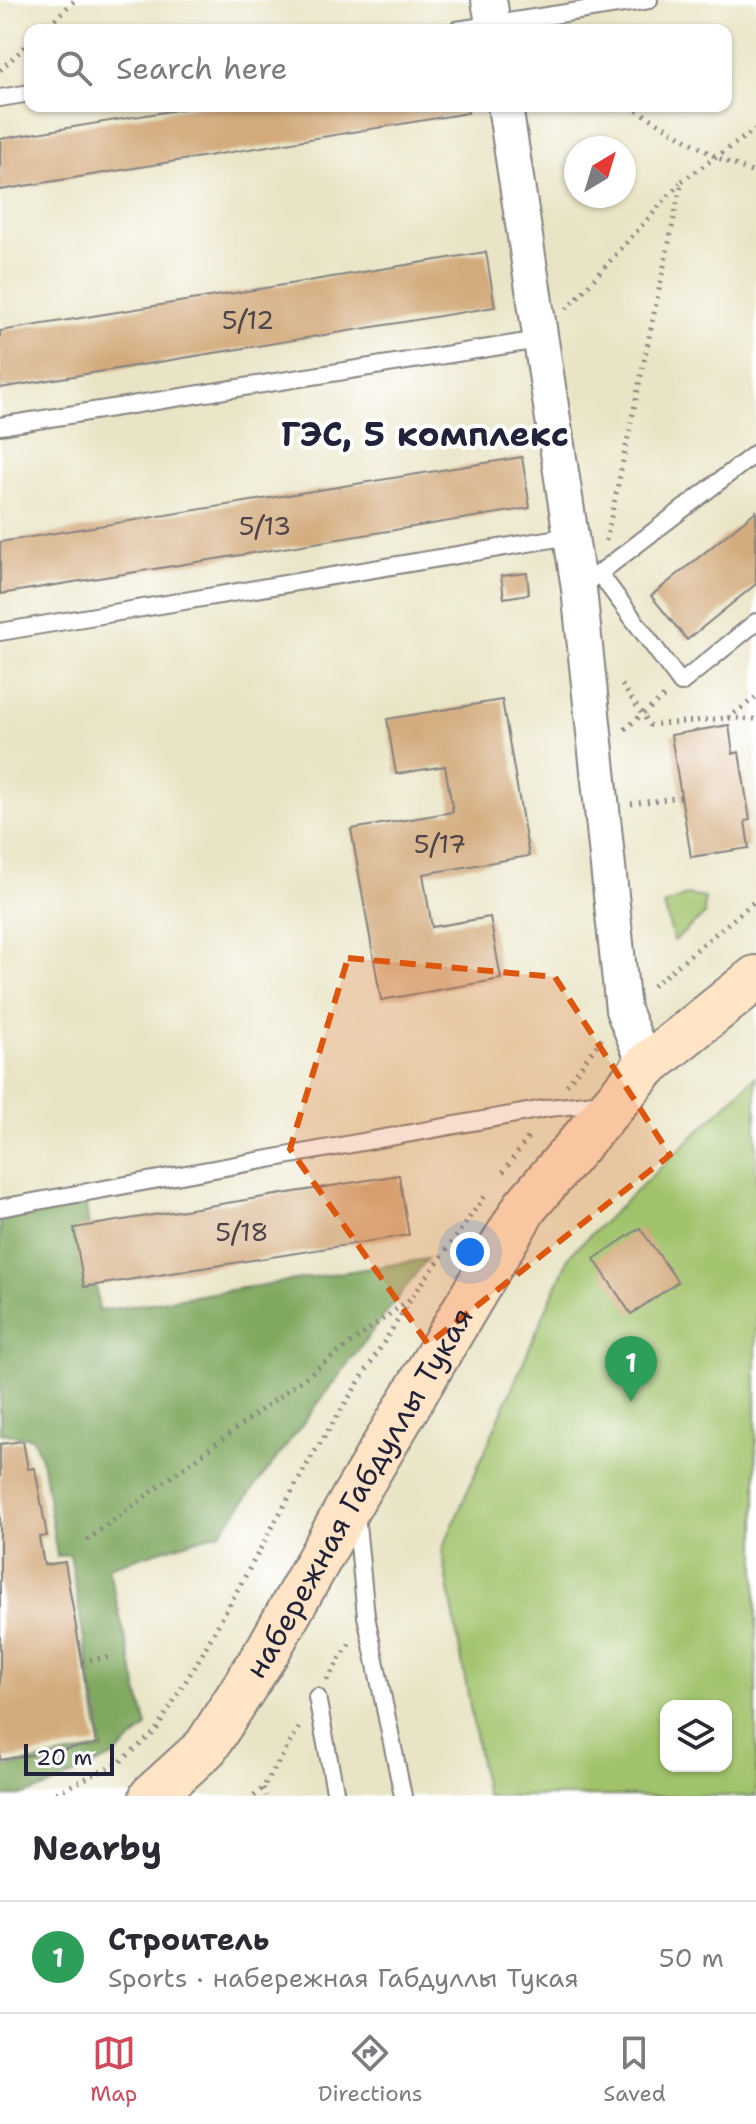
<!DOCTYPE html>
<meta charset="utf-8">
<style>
:root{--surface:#fff;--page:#f2f2f3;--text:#2b2b33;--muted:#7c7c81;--line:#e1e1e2;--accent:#d1495b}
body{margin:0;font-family:"Shantell Sans",sans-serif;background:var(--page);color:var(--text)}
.controls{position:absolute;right:24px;bottom:24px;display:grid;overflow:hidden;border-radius:16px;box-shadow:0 2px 6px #0004}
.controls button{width:72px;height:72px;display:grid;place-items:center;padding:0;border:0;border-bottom:2px solid var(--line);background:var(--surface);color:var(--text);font:40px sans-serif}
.compass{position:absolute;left:564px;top:136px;width:72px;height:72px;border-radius:50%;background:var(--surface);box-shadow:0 2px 6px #0004;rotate:38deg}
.scale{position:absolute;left:24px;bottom:20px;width:90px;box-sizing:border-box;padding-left:8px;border:4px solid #22223b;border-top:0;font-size:22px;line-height:28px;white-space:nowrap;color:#22223b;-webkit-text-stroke:6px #fff;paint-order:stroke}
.you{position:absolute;left:470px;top:1252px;width:28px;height:28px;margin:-20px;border:6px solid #fff;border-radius:50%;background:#1a73e8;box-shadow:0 0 0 12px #1a73e833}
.badge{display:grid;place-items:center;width:52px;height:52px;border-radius:50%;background:var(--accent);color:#fff;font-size:26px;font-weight:700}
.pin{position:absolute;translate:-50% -66px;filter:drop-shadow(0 2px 4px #0008)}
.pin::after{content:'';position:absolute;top:42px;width:28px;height:24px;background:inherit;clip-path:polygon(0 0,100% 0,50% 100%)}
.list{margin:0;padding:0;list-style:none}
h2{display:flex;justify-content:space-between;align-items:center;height:104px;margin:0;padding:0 32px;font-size:34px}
h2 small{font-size:26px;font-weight:400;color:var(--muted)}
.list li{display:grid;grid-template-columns:52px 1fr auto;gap:24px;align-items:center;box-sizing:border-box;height:112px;padding:0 32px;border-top:2px solid var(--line)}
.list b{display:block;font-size:30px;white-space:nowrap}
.list p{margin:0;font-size:26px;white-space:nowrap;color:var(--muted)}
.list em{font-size:26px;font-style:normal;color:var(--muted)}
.icon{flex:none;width:44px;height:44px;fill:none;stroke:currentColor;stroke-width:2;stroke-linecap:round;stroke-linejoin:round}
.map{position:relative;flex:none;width:756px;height:1796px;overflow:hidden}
.search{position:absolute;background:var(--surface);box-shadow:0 2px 6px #0004;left:24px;right:24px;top:24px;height:88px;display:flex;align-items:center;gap:20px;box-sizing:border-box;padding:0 28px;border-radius:16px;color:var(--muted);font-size:30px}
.sheet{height:216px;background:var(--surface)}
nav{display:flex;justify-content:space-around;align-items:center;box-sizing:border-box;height:112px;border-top:2px solid var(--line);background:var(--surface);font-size:22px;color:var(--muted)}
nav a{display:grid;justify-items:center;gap:4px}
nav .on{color:var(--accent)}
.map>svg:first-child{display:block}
.green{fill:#a0c26b;stroke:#617253;stroke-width:2;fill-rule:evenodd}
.forest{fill:#80a85f;stroke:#51654d;stroke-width:2}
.building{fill:#d3aa7c}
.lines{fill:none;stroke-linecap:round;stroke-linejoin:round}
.lane-casing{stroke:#868380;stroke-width:20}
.street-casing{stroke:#868380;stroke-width:38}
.secondary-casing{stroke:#868380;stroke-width:48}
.path{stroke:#868380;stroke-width:5;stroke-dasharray:2 6;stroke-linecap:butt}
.lane{stroke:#fff;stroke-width:16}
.street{stroke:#fff;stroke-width:34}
.secondary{stroke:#ffe4c6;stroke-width:44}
.marked{fill:#de560e;fill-opacity:0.2;stroke:#de560e;stroke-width:6;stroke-dasharray:16 10;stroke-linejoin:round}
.labels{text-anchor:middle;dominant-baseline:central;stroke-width:8;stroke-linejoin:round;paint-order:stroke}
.number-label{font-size:26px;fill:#4e444b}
.street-label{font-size:30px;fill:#22223b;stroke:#fff}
.quarter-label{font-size:34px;font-weight:bold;fill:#22223b;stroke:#fff}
</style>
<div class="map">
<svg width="756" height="1796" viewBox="0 0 756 1796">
<rect width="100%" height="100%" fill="#fff"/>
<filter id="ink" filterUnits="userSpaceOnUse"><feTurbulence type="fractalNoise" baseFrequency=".0125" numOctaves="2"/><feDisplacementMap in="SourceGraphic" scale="16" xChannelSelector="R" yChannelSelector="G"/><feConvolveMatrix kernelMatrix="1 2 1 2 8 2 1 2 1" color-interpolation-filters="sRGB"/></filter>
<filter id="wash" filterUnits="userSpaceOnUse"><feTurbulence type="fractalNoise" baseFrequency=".006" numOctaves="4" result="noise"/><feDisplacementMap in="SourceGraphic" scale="32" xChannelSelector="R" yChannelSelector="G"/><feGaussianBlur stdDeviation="1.8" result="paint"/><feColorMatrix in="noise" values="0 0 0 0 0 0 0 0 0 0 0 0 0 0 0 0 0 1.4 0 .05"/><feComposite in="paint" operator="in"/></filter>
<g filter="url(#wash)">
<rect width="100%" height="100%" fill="#e9e4c5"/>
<g class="green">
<path d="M688 895 705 898 704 915 674 941 664 905Z"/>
<path d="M756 1076V1796H486L442 1550 570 1254ZM666 1706H726V1766H666Z"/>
</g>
<path class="forest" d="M86 1205 99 1311 427 1259 221 1532 108 1567 147 1727 113 1757 47 1787 20 1796H0V1768L102 1749 70 1554 57 1556 43 1464 33 1438 0 1433V1220Z"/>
<g id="blocks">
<g class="building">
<path d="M201 106H467L468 113 0 190V139Z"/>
<path d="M486 252 495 307 0 388V331Z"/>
<path d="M522 457 530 508 0 594V542Z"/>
<path d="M756 511V584L687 640 651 596Z"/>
<path d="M527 573 529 594 504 598 501 576Z"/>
<path d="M502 700 529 856 423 874 432 927 490 917 501 979 381 1000 351 829 453 812 445 766 396 774 387 719Z"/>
<path d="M729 725 733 754 739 752 750 820 745 821 749 848 691 857 671 735Z"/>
<path d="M399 1175 409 1235 84 1287 74 1228Z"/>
<path d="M640 1228 678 1282 631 1314 594 1259Z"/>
<path d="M23 1441 28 1469 35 1468 47 1536 39 1537 44 1565 65 1562 96 1744 0 1760V1444Z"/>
</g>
</g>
</g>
<g filter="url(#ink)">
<use href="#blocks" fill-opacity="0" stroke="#868380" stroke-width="2"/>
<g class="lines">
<g class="lane-casing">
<g id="lane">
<path d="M457 30 649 0"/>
<path d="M0 98 30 93"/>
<path d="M0 426 539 340"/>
<path d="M599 573 681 683 756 622"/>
<path d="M593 578 756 453"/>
<path d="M0 632 570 536"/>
<path d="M0 1208 549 1108 604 1102"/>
<path d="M356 1514 366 1616 403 1796"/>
<path d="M317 1697 336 1796"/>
</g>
</g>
<g class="street-casing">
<g id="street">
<path d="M489 0 494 30"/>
<path d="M505 106 579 589 623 1010 646 1066"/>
</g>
</g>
<g class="secondary-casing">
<g id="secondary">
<path id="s1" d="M152 1796 206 1747 268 1650 355 1495 525 1207 646 1066 756 978"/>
</g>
</g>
<g class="path">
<path d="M43 30 75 0"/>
<path d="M0 70 30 42"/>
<path d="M630 106 716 157 756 174"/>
<path d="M567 309 680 183"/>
<path d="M606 541 682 181 756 129"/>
<path d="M622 685 650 725 727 718 756 719"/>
<path d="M728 718 756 697"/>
<path d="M625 729 666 695"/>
<path d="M631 804 681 797"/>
<path d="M653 986 756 900"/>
<path d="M567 1085 602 1038"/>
<path d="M503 1172 530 1135"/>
<path d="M87 1540 410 1299"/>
<path d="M82 1661 111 1657"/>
<path d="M327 1680 349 1644"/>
<path d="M263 1788 266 1796"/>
<path d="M49 1796 119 1763 155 1732 201 1656 309 1461 413 1296 485 1196"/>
<path d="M254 1796 263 1788 300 1726"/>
</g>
<use href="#lane" class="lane"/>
<use href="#street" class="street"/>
<use href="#secondary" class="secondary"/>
</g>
</g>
<path class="marked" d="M348 958 555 977 670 1155 428 1344 290 1149Z"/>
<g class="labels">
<g class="number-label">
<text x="248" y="319">5/12</text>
<text x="265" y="525">5/13</text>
<text x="440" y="843">5/17</text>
<text x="242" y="1231">5/18</text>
</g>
<g class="street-label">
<text stroke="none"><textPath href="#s1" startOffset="370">набережная Габдуллы Тукая</textPath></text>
</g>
<g class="quarter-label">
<text x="425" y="434">ГЭС, 5 комплекс</text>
</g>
</g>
</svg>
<div class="controls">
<button><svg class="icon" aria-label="layers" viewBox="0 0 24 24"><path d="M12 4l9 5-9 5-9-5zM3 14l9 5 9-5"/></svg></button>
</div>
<svg class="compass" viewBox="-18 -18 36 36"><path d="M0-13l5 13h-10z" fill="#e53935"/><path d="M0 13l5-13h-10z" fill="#7c7c81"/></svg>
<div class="scale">20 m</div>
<div class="you"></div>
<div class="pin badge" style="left:631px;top:1402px;background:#2e9e5b">1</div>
<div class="search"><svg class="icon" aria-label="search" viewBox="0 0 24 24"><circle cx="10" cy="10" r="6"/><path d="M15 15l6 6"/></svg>Search here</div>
</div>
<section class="sheet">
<h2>Nearby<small></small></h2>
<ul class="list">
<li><span class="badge" style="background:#2e9e5b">1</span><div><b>Строитель</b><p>Sports · набережная Габдуллы Тукая</p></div><em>50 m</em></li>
</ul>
</section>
<nav>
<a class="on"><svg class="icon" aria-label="map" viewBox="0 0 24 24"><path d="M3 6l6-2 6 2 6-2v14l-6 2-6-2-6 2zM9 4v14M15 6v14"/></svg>Map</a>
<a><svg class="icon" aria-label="directions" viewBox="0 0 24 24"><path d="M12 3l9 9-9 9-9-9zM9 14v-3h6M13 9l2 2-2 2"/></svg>Directions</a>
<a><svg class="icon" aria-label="saved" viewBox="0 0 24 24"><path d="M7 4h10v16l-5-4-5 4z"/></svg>Saved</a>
</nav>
